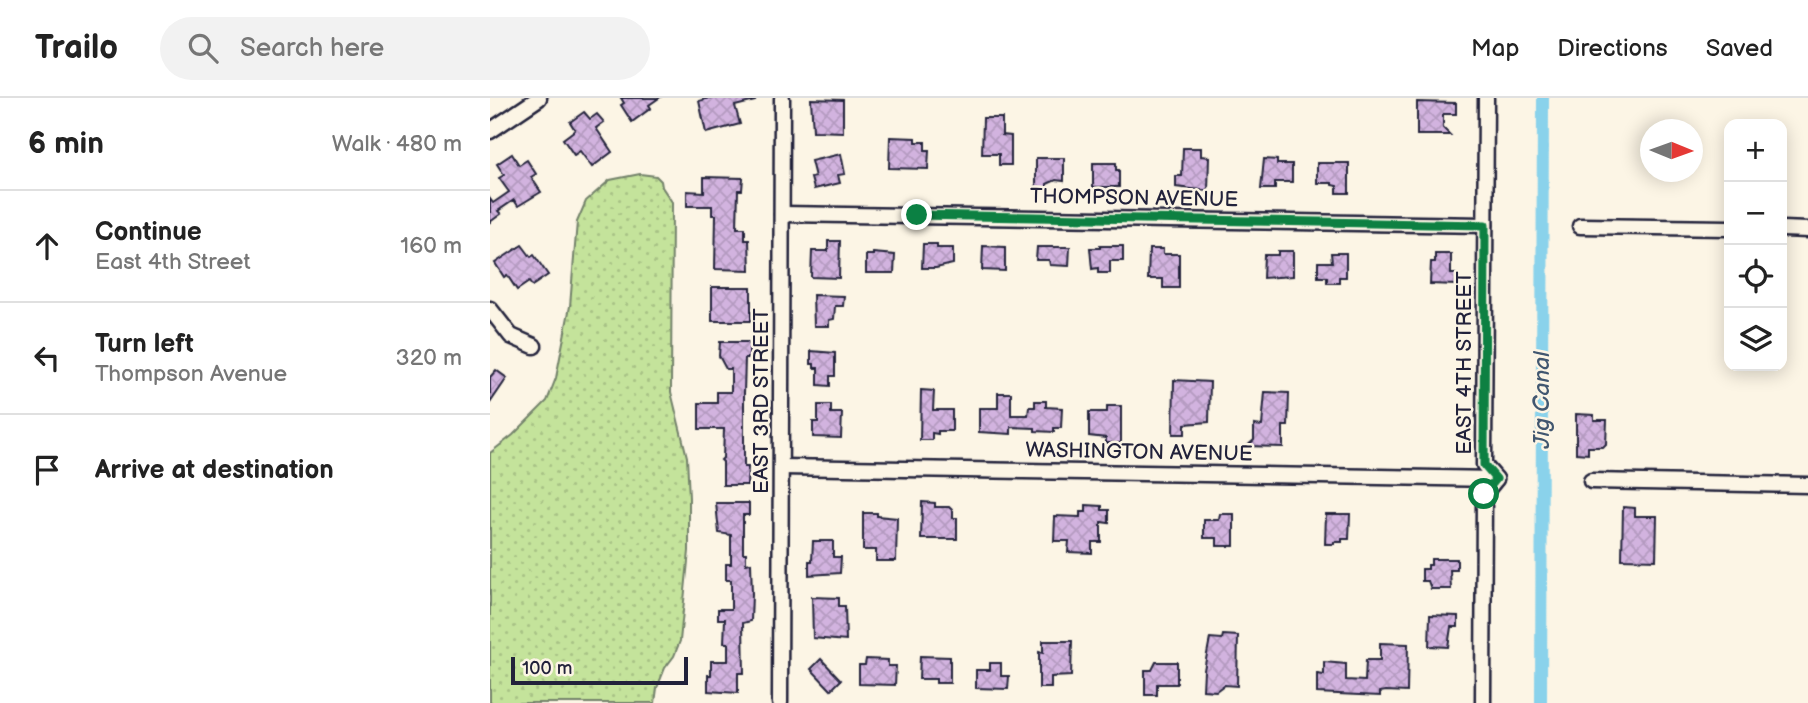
<!DOCTYPE html>
<meta charset="utf-8">
<style>
:root{--surface:#fff;--page:#f2f2f2;--text:#222;--muted:#767676;--line:#e0e0e0}
body{margin:0;font-family:"Balsamiq Sans",sans-serif;background:var(--page);color:var(--text)}
.controls{position:absolute;right:21px;top:21px;display:grid;overflow:hidden;border-radius:14px;box-shadow:0 4px 18px #0003}
.controls button{width:63px;height:63px;display:grid;place-items:center;padding:0;border:0;border-bottom:2px solid var(--line);background:var(--surface);color:var(--text);font:35px sans-serif}
.compass{position:absolute;left:1150px;top:21px;width:63px;height:63px;border-radius:50%;background:var(--surface);box-shadow:0 4px 18px #0003;rotate:91deg}
.scale{position:absolute;left:21px;bottom:18px;width:177px;box-sizing:border-box;padding-left:7px;border:4px solid #22223b;border-top:0;font-size:19px;line-height:24px;white-space:nowrap;color:#22223b;-webkit-text-stroke:5px #fcf5e5;paint-order:stroke}
.stop{position:absolute;width:21px;height:21px;margin:-16px;border:5px solid #0b8043;border-radius:50%;background:#fff}
.stop.end{background:#0b8043;border-color:#fff;box-shadow:0 2px 7px #0008}
.list{margin:0;padding:0;list-style:none}
h2{display:flex;justify-content:space-between;align-items:center;height:91px;margin:0;padding:0 28px;font-size:30px}
h2 small{font-size:23px;font-weight:400;color:var(--muted)}
.list li{display:grid;grid-template-columns:46px 1fr auto;gap:21px;align-items:center;box-sizing:border-box;height:112px;padding:0 28px;border-top:2px solid var(--line)}
.list b{display:block;font-size:26px;white-space:nowrap}
.list p{margin:0;font-size:23px;white-space:nowrap;color:var(--muted)}
.list em{font-size:23px;font-style:normal;color:var(--muted)}
.icon{flex:none;width:38px;height:38px;fill:none;stroke:currentColor;stroke-width:2;stroke-linecap:round;stroke-linejoin:round}
.map{position:relative;flex:none;width:1318px;height:605px;overflow:hidden}
header{display:flex;align-items:center;gap:42px;box-sizing:border-box;height:98px;padding:0 35px;background:var(--surface);border-bottom:2px solid var(--line)}
header strong{font-size:33px}
nav{display:flex;gap:38px;margin-inline-start:auto;font-size:24px}
.search{width:490px;height:63px;background:var(--page);display:flex;align-items:center;gap:18px;box-sizing:border-box;padding:0 24px;border-radius:38px;color:var(--muted);font-size:26px}
main{display:flex}
aside{flex:1;background:var(--surface)}
.map>svg:first-child{display:block}
.grass{fill:url(#grass-dots);stroke:#73826b;stroke-width:2}
.lines{fill:none;stroke-linecap:round;stroke-linejoin:round}
.canal{stroke:#8ad2eb;stroke-width:12}
.building{fill:url(#building-cross-hatch);stroke:#22223b;stroke-width:2}
.minor-casing{stroke:#22223b;stroke-width:19}
.minor{stroke:#fcf5e5;stroke-width:14}
.route{stroke:#0b8043;stroke-width:9}
.labels{text-anchor:middle;dominant-baseline:central;stroke-width:5;stroke-linejoin:round;paint-order:stroke}
.street-label{font-size:21px;fill:#22223b;stroke:#fcf5e5}
.water-label{font-size:23px;font-style:italic;fill:#415770;stroke:#fcf5e5}
</style>
<header>
<strong>Trailo</strong>
<div class="search"><svg class="icon" aria-label="search" viewBox="0 0 24 24"><circle cx="10" cy="10" r="6"/><path d="M15 15l6 6"/></svg>Search here</div>
<nav><a>Map</a><a>Directions</a><a>Saved</a></nav>
</header>
<main>
<aside>
<h2>6 min<small>Walk · 480 m</small></h2>
<ul class="list">
<li><svg class="icon" aria-label="ahead" viewBox="0 0 24 24"><path d="M12 20V5M6 11l6-6 6 6"/></svg><div><b>Continue</b><p>East 4th Street</p></div><em>160 m</em></li>
<li><svg class="icon" aria-label="left" viewBox="0 0 24 24"><path d="M17 20v-9H6M10 6l-5 5 5 5"/></svg><div><b>Turn left</b><p>Thompson Avenue</p></div><em>320 m</em></li>
<li><svg class="icon" aria-label="arrive" viewBox="0 0 24 24"><path d="M6 21V4h12l-3 4 3 4H6"/></svg><div><b>Arrive at destination</b></div></li>
</ul>
</aside>
<div class="map">
<svg width="1318" height="605" viewBox="0 0 1318 605">
<defs>
<pattern id="grass-dots" width="8" height="8" patternUnits="userSpaceOnUse" patternTransform="scale(1.75)"><rect width="8" height="8" fill="#c4e39b"/><path d="M2 2h.1M6 6h.1" fill="none" stroke="#a8c286" stroke-width="1.8" stroke-linecap="round"/></pattern>
<pattern id="building-cross-hatch" width="8" height="8" patternUnits="userSpaceOnUse" patternTransform="scale(1.75)"><rect width="8" height="8" fill="#d2b3df"/><path d="M0 0l8 8M0 8l8-8" fill="none" stroke="#b49ac0"/></pattern>
</defs>
<rect width="100%" height="100%" fill="#fcf5e5"/>
<filter id="ink" filterUnits="userSpaceOnUse"><feTurbulence type="fractalNoise" baseFrequency=".0143" numOctaves="2"/><feDisplacementMap in="SourceGraphic" scale="14" xChannelSelector="R" yChannelSelector="G"/><feConvolveMatrix kernelMatrix="1 2 1 2 8 2 1 2 1" color-interpolation-filters="sRGB"/></filter>
<g filter="url(#ink)">
<path class="grass" d="M150 76 166 78 171 83 172 89 182 104 181 294 197 359 199 400V453L190 543 184 558 175 570 167 590 165 605H0V355L23 337 57 303 66 280 80 208 87 124 96 103 120 82Z"/>
<g class="lines">
<path class="canal" d="M1051 605 1053 0"/>
</g>
<g class="building">
<path d="M131 0H169L159 7 161 10 142 24 131 7 134 5Z"/>
<path d="M219 0H264L265 3 245 8 250 26 216 35 209 3Z"/>
<path d="M321 1 353 2V34L323 33Z"/>
<path d="M927 4 966 5V16H953V30L960 37H927Z"/>
<path d="M94 14 100 21 107 16 114 24 106 30 122 54 102 69 90 53 84 57 73 41 85 32 80 24Z"/>
<path d="M493 20H512V37L521 38V67H509V56H492Z"/>
<path d="M400 39 426 40V44H435V52H439L438 71 399 70Z"/>
<path d="M693 50H711V58L719 59 718 93 686 89V78H692Z"/>
<path d="M22 56 29 67 37 62 46 76 41 79 51 94 28 108 24 102 8 113 11 116 0 124V101L3 105 19 94 9 80 14 77 7 66Z"/>
<path d="M351 56 355 76 348 77 350 85 324 91 321 80 325 79 321 63Z"/>
<path d="M546 60H574V83L566 82 557 86V90H546Z"/>
<path d="M774 61 787 62V66H802V84H785V91H771Z"/>
<path d="M603 65H626V72H629V89H603Z"/>
<path d="M827 65H859V95H847V88L842 87V85H827Z"/>
<path d="M214 79 253 80 252 92H248L247 130H255V142H259L260 172 225 171 226 117H222V108H197V93L214 94Z"/>
<path d="M338 143H350L349 180 321 179 322 153H338Z"/>
<path d="M433 146H447V150H463V166L446 170H432Z"/>
<path d="M32 147 41 159 44 157 58 177 42 188 39 184 27 192 17 177 14 179 5 165Z"/>
<path d="M493 148 515 149V173L492 172Z"/>
<path d="M610 148H633V163H620V175H608V170L602 171 600 150H610Z"/>
<path d="M547 149H580L579 168 560 167 559 162H546Z"/>
<path d="M659 151H673V156H689V190H673V181H658Z"/>
<path d="M788 153H803V178L773 180 774 157H788Z"/>
<path d="M383 155 405 157 404 175H376V157H383Z"/>
<path d="M841 155H856V179H849V185H837V179H828V164H842Z"/>
<path d="M945 156H961V176H967L966 187 940 186 941 164H945Z"/>
<rect x="222" y="189" width="39" height="34"/>
<path d="M323 197 354 198 353 208H345L344 221 339 222V228H324Z"/>
<path d="M230 244H259V260H255L254 295V369H258L257 387H233V364L231 362 233 360 234 331H209V305H227V294H241V271H236L229 258Z"/>
<path d="M321 253 345 255V278H340V288L328 287V270H324V266H321Z"/>
<path d="M6 272 17 280 0 305V279Z"/>
<path d="M684 282 720 284 719 324 695 326V336H683Z"/>
<path d="M431 292 444 293 443 312H462V333H448V336L442 335V342H430Z"/>
<path d="M775 294 799 295 798 328H793V349L757 348 764 342V327L772 328Z"/>
<path d="M508 295H521V317H538L539 309H545V303H556V309L572 310 571 330H564V334L545 333V330L521 329V336L489 334V310H508Z"/>
<path d="M328 307H341V315H352L351 340 323 339V324H328Z"/>
<path d="M617 308H631V345H616V340L599 338V314H617Z"/>
<path d="M1086 316 1104 317V322H1117L1116 346 1113 349H1098V356L1086 355Z"/>
<path d="M432 404 445 405V409H459L463 413V420H467V441H431Z"/>
<path d="M226 405H259V417H253V455H256V466L261 465 262 496 261 523 253 525 254 575H248V595L218 593V577H221V563H238V545H234L235 521H228V511H241V482H236V466H241V437L229 435Z"/>
<path d="M596 407 612 408V412H619V425L611 424V444H602V455L578 454 579 443H564L565 418 590 419V414H596Z"/>
<path d="M1133 409 1145 410V418H1167L1166 462 1132 461Z"/>
<path d="M373 415H387V418L407 420 406 463H386V452H373Z"/>
<path d="M730 416H744V448H727V440H714V422H729Z"/>
<path d="M836 416H860L859 441H852V444H844V446H835Z"/>
<path d="M323 443H343V459H351L350 475 319 477V463H322Z"/>
<path d="M941 461H967V472H960L961 491H941L938 483H932V471H938V467H941Z"/>
<path d="M322 499 349 500V508H355L356 543 323 540Z"/>
<path d="M940 517 968 518V529H961L958 549 939 548Z"/>
<path d="M733 537 748 538 747 588 734 587 726 593 713 592 714 572 720 540 732 541Z"/>
<path d="M553 543H582L581 578 561 579V590H549V554L553 555Z"/>
<path d="M890 545 918 546 917 594 896 593 890 594V598L827 595V576L834 577V564L856 566V582L875 583 876 562H890Z"/>
<path d="M430 558 460 559V585H446V581H429Z"/>
<path d="M331 561 351 582 341 592 321 571Z"/>
<path d="M376 561 398 562V568H406L405 587 369 586V567H375Z"/>
<path d="M666 564H687V586H667V597H655V572H662Z"/>
<path d="M500 565H511V578H519L518 591 486 590V572H500Z"/>
</g>
<g class="lines">
<g class="minor-casing">
<g id="minor">
<path d="M0 33 49 0"/>
<path d="M292 116 995 127"/>
<path d="M1090 128 1239 130"/>
<path d="M1292 131 1318 132"/>
<path d="M0 211 21 238 44 248"/>
<path d="M292 369 1006 381"/>
<path d="M1101 383 1318 387"/>
<path d="M290 605 292 0"/>
<path d="M993 605 994 396 1006 381 994 367 996 0"/>
</g>
</g>
<use href="#minor" class="minor"/>
</g>
</g>
<g class="lines" filter="url(#ink)">
<path class="route" d="M427 117 995 127 994 367 1006 381 994 396"/>
</g>
<g class="labels">
<g class="street-label">
<text transform="translate(644 100) rotate(1)">THOMPSON AVENUE</text>
<text transform="translate(974 265) rotate(-90)">EAST 4TH STREET</text>
<text transform="translate(271 303) rotate(-90)">EAST 3RD STREET</text>
<text transform="translate(649 354) rotate(1)">WASHINGTON AVENUE</text>
</g>
<g class="water-label">
<text transform="translate(1052 302) rotate(-90)">Jig Canal</text>
</g>
</g>
</svg>
<div class="controls">
<button>+</button>
<button>−</button>
<button><svg class="icon" aria-label="locate" viewBox="0 0 24 24"><circle cx="12" cy="12" r="6"/><path d="M12 2v4M12 18v4M2 12h4M18 12h4"/></svg></button>
<button><svg class="icon" aria-label="layers" viewBox="0 0 24 24"><path d="M12 4l9 5-9 5-9-5zM3 14l9 5 9-5"/></svg></button>
</div>
<svg class="compass" viewBox="-18 -18 36 36"><path d="M0-13l5 13h-10z" fill="#e53935"/><path d="M0 13l5-13h-10z" fill="#767676"/></svg>
<div class="scale">100 m</div>
<div class="stop" style="left:994px;top:396px"></div>
<div class="stop end" style="left:427px;top:117px"></div>
</div>
</main>
